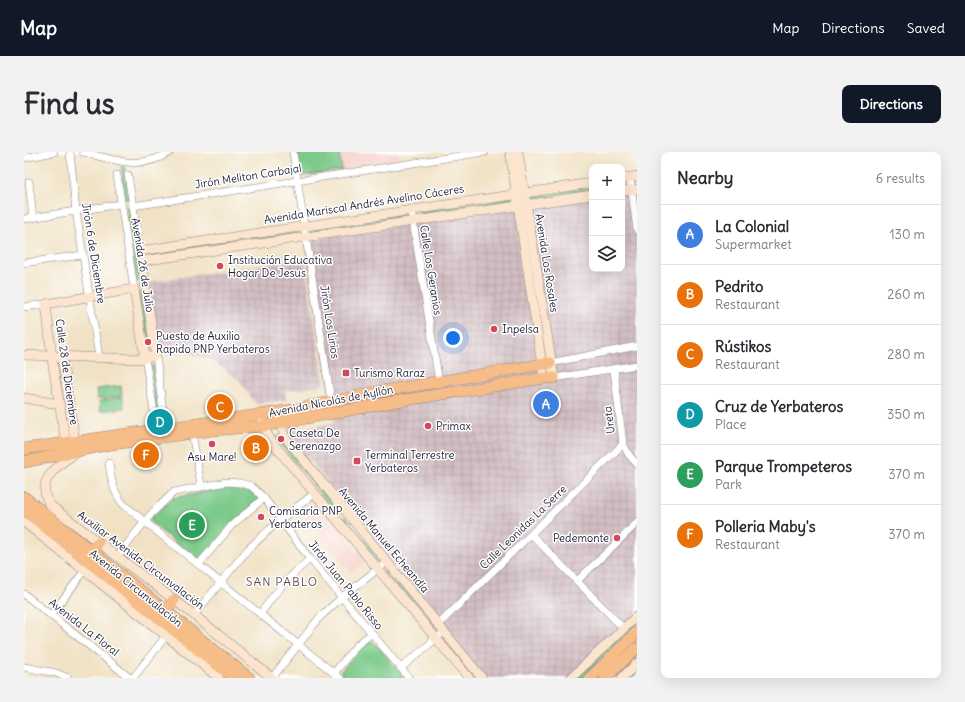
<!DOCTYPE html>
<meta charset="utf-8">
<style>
:root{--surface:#fff;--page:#f2f2f3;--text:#2b2b33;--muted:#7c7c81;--line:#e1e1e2;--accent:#111827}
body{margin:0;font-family:Delius,sans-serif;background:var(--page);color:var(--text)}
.controls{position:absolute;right:12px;top:12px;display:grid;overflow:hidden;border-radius:8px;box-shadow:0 4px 16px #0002}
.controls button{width:36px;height:36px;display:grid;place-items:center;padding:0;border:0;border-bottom:1px solid var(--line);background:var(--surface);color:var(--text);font:20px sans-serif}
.you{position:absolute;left:429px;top:186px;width:14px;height:14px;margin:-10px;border:3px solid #fff;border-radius:50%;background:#1a73e8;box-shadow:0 0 0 6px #1a73e833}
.badge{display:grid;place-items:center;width:26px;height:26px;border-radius:50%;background:var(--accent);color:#fff;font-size:13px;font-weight:700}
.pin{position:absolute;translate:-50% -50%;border:2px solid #fff;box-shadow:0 1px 4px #0006}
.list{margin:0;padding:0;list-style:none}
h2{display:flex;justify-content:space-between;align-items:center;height:52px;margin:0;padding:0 16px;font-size:17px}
h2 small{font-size:13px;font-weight:400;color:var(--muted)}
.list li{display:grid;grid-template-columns:26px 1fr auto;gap:12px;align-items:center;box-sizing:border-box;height:60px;padding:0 16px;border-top:1px solid var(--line)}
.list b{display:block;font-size:15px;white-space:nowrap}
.list p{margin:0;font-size:13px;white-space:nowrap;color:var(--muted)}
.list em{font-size:13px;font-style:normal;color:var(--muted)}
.icon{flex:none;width:22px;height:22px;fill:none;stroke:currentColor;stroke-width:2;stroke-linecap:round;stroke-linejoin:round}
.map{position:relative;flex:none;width:613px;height:526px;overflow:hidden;border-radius:8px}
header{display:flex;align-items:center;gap:24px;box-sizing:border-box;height:56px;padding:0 20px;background:var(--accent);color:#fff}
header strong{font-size:19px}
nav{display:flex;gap:22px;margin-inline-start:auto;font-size:14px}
.intro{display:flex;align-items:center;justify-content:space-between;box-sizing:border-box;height:96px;padding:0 24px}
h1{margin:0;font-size:28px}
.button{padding:10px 18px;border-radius:8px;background:var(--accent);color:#fff;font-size:14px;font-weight:700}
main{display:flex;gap:24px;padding:0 24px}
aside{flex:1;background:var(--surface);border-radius:8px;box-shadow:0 4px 16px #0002}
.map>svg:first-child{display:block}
.built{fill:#f7d0ca}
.industrial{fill:url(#industrial-grid)}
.grass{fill:url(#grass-tufts);stroke:#4e7662}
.park{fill:#7bc989;stroke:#4e7662}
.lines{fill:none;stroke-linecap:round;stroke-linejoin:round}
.street-casing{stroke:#8a8280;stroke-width:8}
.secondary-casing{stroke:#8a8280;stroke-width:10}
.primary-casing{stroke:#8a8280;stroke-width:12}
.street{stroke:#fff;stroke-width:7}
.secondary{stroke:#fce5cf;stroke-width:9}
.primary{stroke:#f7bd88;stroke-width:11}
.poi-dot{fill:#d1495b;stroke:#fff;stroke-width:1.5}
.labels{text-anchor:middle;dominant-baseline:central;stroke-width:3;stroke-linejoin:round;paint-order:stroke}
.street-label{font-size:11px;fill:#22223b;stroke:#fff}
.poi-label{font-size:11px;fill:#22223b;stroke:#fff;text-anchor:start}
.neighbourhood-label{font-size:12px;letter-spacing:1px;fill:#675056;stroke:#fff}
</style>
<header>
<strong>Map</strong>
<nav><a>Map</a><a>Directions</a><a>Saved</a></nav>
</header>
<div class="intro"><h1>Find us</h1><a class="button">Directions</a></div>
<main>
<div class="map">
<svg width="613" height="526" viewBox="0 0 613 526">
<defs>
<pattern id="industrial-grid" width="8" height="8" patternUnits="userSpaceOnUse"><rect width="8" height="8" fill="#d2bec2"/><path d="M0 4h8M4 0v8" fill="none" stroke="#b4a3a8"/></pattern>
<pattern id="grass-tufts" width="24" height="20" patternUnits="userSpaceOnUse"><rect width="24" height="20" fill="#7bc989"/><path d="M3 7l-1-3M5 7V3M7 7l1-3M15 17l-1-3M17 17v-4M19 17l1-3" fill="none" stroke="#6aac77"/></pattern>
</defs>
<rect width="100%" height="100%" fill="#fff"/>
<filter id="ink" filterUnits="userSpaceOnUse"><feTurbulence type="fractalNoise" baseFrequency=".025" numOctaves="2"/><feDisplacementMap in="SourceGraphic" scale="8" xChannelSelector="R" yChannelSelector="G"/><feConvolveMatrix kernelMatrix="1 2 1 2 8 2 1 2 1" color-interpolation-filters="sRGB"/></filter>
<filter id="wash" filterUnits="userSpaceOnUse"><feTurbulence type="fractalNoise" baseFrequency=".012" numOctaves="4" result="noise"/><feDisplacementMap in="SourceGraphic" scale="16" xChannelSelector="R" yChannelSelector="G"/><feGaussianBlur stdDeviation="0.9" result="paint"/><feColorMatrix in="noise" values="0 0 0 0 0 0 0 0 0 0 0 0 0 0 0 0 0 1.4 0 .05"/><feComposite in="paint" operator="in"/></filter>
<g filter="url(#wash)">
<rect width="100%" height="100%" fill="#f1e2c5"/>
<g class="built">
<path d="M315 0H374L375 9 318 18Z"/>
<path d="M292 347 342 409 327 421 277 358Z"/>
</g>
<g class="industrial">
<path d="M613 38V526H462L262 279 310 271 280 88 568 44V117H598V40Z"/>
<path d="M280 107 300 230 297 234 261 239 262 248 232 252 215 228 191 211 165 201 136 199 125 130Z"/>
</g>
<g class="grass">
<path d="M97 14 101 15 106 47H102L101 45Z"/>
<path d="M568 34V39L506 48 507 43Z"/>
<path d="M489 45V50L396 64V58Z"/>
<path d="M107 54 117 129H112L103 58V55Z"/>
<path d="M382 62 384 66 290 80 287 78 290 76Z"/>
<path d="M272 79 273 83 124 106 123 99Z"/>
<path d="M120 140 126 185 121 186 114 141Z"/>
<path d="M127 213 130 214 137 264 133 265 125 215Z"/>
<path d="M256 283 316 357 312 360 255 291 252 286Z"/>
<path d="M322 365 357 408 354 412 318 367Z"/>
<path d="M363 418H365L410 474 408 476 360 420Z"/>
<path d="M613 469V473L558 526H551Z"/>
</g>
<g class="park">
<path d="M273 0H315L318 18 277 24Z"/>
<path d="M97 234 98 244 73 247 72 237Z"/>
<path d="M99 245 100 256 76 259 75 249Z"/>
<path d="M206 335C220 335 227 337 236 348L175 411 127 370V366L149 346Z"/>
<path d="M347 489 354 494 380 526H322L317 522V519L339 493Z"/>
</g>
</g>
<g filter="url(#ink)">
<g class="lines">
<g class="street-casing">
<g id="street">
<path d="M46 0 52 59 75 205"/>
<path d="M59 0C91 8 116 19 146 0"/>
<path d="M269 0 307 249"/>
<path d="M0 6 30 0"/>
<path d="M93 23 110 137"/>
<path d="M104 23 116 99"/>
<path d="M606 26 613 78"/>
<path d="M5 30 9 66"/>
<path d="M109 54 461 0"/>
<path d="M387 57 415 230"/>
<path d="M0 67 97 52"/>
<path d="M0 111 59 103"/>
<path d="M0 155 22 152"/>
<path d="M132 204 141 276"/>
<path d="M121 206 133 277"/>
<path d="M526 211 613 194"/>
<path d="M590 218 599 292 605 303 613 312"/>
<path d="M530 226 613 213"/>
<path d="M168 281 177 333"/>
<path d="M85 311C87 327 89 340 100 353L316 526"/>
<path d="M508 383 599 476"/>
<path d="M93 405 127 362 150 340 203 330 216 331 227 334 240 346 286 407 385 526"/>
<path d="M175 412 208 373 240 346"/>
<path d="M553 429 613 371"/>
<path d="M0 442 106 526"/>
<path d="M237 461C251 440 266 423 286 407"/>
<path d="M27 463 61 418"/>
<path d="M170 463 224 397 256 368 291 341"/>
<path d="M414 473 599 292"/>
<path d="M0 515 32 521 44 526"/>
<path d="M377 516 415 484"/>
<path d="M310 521 333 493 347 482"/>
<path d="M109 526 142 484"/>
<path d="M248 526 296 465 318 445 363 410"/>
</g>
</g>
<g class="secondary-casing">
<g id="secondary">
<path d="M486 0 520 226"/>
<path d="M494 0 530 226"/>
<path d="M598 27 613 24"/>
<path d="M598 39 613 37"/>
<path d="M117 109 568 43"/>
<path d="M0 203 116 207 132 204 116 99 568 31"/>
<path d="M36 204 39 212 51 289"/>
<path d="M0 246 35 252"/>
<path d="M237 262 239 274 247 289 445 526"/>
<path d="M254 266 261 285 458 526"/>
<path d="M42 291 29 214 22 152 110 137 121 206"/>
<path d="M52 301C34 313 9 329 27 354L170 463 248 526"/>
<path d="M0 370 195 526"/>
<path d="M547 526 613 464"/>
<path d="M598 526 613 511"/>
</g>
</g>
<g class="primary-casing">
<g id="primary">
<path d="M0 297 268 258 353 240 526 211"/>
<path d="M0 310 82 293 189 278 239 274 374 249 520 226H530"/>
<path d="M0 345 225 526"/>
<path d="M0 358 210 526"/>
<path d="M67 400 74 391"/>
<path d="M141 459 150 448"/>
<path d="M566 526 613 480"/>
<path d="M581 526 613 496"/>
</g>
</g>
<use href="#street" class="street"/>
<use href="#secondary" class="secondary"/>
<use href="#primary" class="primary"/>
</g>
</g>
<g class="poi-dot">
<circle cx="196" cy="114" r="4"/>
<circle cx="470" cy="177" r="4"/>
<circle cx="124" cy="190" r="4"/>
<rect x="318" y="217" width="8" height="8" rx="2"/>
<circle cx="404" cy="274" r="4"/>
<circle cx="257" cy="287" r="4"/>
<circle cx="188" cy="292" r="4"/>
<rect x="329" y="305" width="8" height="8" rx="2"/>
<circle cx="237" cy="365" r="4"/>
<circle cx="593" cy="386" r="4"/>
</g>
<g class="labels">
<g class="street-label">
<text transform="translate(224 24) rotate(-9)">Jirón Meliton Carbajal</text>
<text transform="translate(340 52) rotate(-9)">Avenida Mariscal Andrés Avelino Cáceres</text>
<text transform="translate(70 101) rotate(81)">Jirón 6 de Diciembre</text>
<text transform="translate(523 111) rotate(81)">Avenida Los Rosales</text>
<text transform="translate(119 113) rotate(81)">Avenida 26 de Julio</text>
<text transform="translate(407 118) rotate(81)">Calle Los Geranios</text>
<text transform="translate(306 170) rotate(81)">Jirón Los Lirios</text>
<text transform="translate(43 220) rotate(82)">Calle 28 de Diciembre</text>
<text transform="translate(307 249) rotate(-11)">Avenida Nicolás de Ayllón</text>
<text transform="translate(585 268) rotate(-97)">Ureta</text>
<text transform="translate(499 375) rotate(-44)">Calle Leonidas La Serre</text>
<text transform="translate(360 388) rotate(50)">Avenida Manuel Echeandía</text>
<text transform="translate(117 408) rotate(37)">Auxiliar Avenida Circunvalación</text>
<text transform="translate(322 433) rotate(51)">Jirón Juan Pablo Risso</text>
<text transform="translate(112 436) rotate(39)">Avenida Circunvalación</text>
<text transform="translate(60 475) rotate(38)">Avenida La Floral</text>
</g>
<g class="poi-label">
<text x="204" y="108">Institución Educativa<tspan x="204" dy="13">Hogar De Jesus</tspan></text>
<text x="478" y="177">Inpelsa</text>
<text x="132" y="184">Puesto de Auxilio<tspan x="132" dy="13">Rapido PNP Yerbateros</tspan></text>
<text x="330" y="221">Turismo Raraz</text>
<text x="412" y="274">Primax</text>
<text x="265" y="281">Caseta De<tspan x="265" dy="13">Serenazgo</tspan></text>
<text x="341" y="303">Terminal Terrestre<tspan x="341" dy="13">Yerbateros</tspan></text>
<text x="188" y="305" text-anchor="middle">Asu Mare!</text>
<text x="245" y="359">Comisaría PNP<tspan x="245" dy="13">Yerbateros</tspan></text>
<text x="585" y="386" text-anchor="end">Pedemonte</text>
</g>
<g class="neighbourhood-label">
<text x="258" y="429">SAN PABLO</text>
</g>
</g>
</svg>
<div class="controls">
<button>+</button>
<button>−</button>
<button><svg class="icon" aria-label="layers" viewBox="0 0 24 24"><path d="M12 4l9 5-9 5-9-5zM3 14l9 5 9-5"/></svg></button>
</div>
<div class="you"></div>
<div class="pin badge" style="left:522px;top:252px;background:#3f7fe0">A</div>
<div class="pin badge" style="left:232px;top:296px;background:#e8710a">B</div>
<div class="pin badge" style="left:196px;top:255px;background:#e8710a">C</div>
<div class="pin badge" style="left:136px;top:270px;background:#0f9aa8">D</div>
<div class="pin badge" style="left:168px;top:373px;background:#2e9e5b">E</div>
<div class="pin badge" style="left:122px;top:303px;background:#e8710a">F</div>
</div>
<aside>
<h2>Nearby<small>6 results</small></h2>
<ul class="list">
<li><span class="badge" style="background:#3f7fe0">A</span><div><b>La Colonial</b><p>Supermarket</p></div><em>130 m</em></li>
<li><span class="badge" style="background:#e8710a">B</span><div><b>Pedrito</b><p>Restaurant</p></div><em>260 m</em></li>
<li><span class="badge" style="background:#e8710a">C</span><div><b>Rústikos</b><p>Restaurant</p></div><em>280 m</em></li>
<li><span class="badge" style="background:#0f9aa8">D</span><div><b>Cruz de Yerbateros</b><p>Place</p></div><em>350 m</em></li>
<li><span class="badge" style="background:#2e9e5b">E</span><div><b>Parque Trompeteros</b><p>Park</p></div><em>370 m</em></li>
<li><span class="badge" style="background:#e8710a">F</span><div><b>Polleria Maby's</b><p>Restaurant</p></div><em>370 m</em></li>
</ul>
</aside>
</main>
